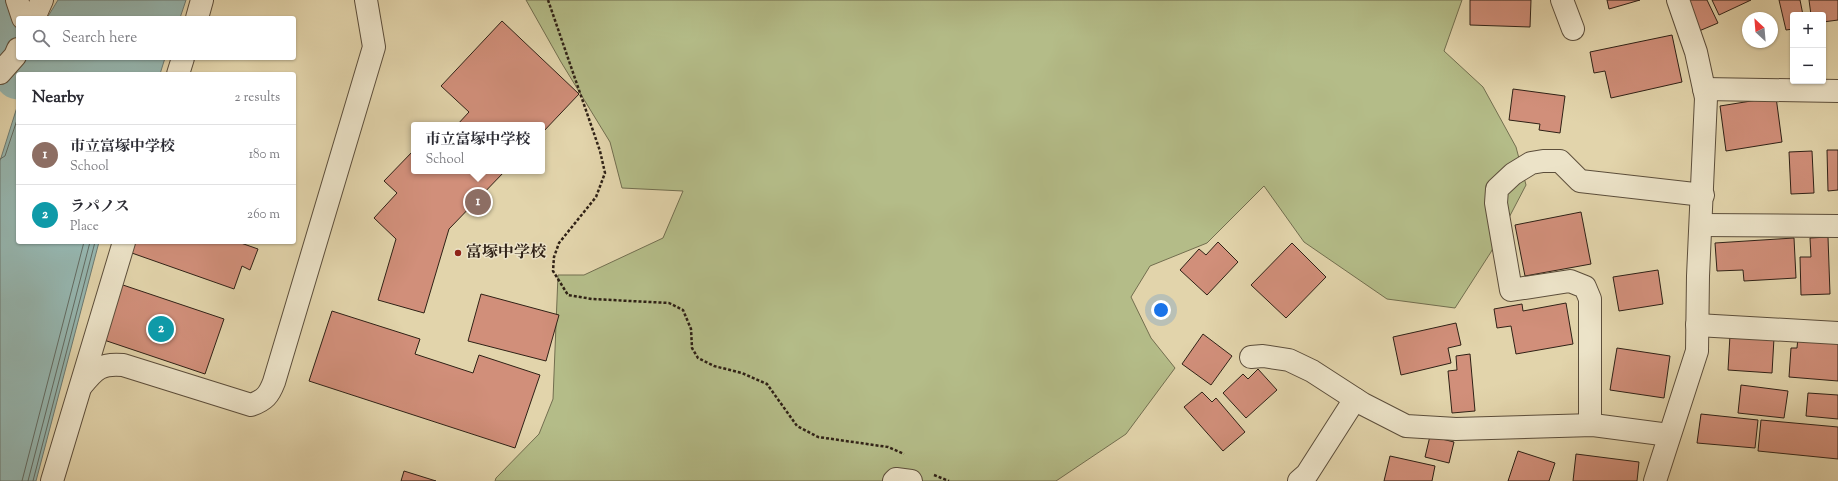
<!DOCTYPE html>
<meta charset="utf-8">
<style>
:root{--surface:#fff;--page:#f2f2f3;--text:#2b2b33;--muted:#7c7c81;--line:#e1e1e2;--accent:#d93025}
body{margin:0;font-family:"Sorts Mill Goudy","Noto Serif JP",serif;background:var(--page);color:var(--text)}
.controls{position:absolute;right:12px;top:12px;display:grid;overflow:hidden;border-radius:4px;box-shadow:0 1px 3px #0004}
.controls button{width:36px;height:36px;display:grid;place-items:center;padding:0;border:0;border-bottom:1px solid var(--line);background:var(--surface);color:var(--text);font:20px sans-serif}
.compass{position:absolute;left:1742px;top:12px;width:36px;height:36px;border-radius:50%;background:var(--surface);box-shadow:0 1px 3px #0004;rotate:334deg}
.you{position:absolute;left:1161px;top:310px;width:14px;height:14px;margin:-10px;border:3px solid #fff;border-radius:50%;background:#1a73e8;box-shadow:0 0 0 6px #1a73e833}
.badge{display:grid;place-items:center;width:26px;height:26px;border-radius:50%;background:var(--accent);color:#fff;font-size:13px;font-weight:700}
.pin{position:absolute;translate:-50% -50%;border:2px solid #fff;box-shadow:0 1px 4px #0006}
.popup{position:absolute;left:411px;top:122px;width:134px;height:52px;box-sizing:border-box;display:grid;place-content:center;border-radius:4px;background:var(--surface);filter:drop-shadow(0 1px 3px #0005);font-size:13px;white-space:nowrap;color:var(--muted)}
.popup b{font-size:15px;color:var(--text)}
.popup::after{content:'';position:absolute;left:50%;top:100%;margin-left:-8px;border:8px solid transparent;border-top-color:var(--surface)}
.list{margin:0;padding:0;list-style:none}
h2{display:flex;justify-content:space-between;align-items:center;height:52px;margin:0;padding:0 16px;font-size:17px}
h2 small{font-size:13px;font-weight:400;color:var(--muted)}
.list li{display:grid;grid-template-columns:26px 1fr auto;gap:12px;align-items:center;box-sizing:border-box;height:60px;padding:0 16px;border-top:1px solid var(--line)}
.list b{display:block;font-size:15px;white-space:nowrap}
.list p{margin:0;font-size:13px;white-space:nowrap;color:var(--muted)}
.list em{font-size:13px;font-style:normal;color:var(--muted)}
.icon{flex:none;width:22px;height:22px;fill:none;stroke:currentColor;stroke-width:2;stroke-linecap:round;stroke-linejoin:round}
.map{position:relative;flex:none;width:1838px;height:481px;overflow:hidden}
.search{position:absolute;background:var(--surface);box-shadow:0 1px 3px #0004;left:16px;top:16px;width:280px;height:44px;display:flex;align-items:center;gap:10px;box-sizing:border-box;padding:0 14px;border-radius:4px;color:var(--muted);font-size:15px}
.panel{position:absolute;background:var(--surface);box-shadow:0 1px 3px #0004;left:16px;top:72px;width:280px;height:172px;border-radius:4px}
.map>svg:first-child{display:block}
.green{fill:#b4bc88;stroke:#726e4f}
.water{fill:#96b7b1;stroke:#6d7b73}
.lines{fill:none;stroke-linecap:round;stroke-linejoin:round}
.shore{stroke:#626c64;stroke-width:1}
.river{stroke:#96b7b1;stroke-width:47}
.building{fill:#d18f7a;stroke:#2f2116}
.minor-casing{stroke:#5c4e3b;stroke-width:24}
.path{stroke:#2f2116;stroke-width:2.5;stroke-dasharray:3 2;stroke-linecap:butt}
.minor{stroke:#ece3c8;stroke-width:22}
.poi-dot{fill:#8f2418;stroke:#ece3c8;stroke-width:1.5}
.labels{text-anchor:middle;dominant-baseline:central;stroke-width:3;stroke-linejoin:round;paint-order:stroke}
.poi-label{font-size:16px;font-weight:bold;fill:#2f2116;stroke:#ece3c8;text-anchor:start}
</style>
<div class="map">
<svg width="1838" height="481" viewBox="0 0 1838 481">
<rect width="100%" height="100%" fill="#e2d4ab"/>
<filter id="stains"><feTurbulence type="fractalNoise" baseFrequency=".005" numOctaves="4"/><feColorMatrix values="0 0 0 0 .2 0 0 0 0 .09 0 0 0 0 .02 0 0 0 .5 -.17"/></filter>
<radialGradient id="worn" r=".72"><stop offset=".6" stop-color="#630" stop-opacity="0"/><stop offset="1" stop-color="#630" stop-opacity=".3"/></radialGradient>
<path class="green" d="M526 0H1462L1444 51 1483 87 1516 147 1526 185 1491 252 1455 308 1387 299 1304 242 1264 186 1207 243 1150 266 1131 297 1151 338 1175 368 1126 434 1056 481H495L496 478 539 434 553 399 558 275H584L663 238 683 191 622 188 610 142 561 62Z"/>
<g class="water">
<path d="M58 0H186L180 18H47Z"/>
<path d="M33 58H165L160 74H27Z"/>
<path d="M18 104V242H99L36 481H0V161Z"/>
</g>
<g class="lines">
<g class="shore">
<path d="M0 159 5 156 18 117"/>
<path d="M22 481 84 242"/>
<path d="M28 481 90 242"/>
<path d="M33 481 95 242"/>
</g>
<path class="river" d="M0 13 18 76"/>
</g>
<g class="building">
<path d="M1470 0H1531L1530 27 1470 25Z"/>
<path d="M1607 0H1640L1609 9Z"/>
<path d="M1685 0H1707L1718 23 1699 31Z"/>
<path d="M1712 0H1751L1719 15Z"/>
<path d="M1779 0H1800L1803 15H1793V29L1786 30Z"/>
<path d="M1809 0H1838V20L1823 22V15H1811Z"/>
<path d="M502 21 579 94 542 133V125H457L469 112 441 86Z"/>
<path d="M1672 35 1682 82 1611 98 1605 71 1594 73 1590 52Z"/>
<path d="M1513 89 1565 96 1560 133 1539 130 1540 124 1509 120Z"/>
<path d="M1776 97 1782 142 1726 151 1720 106Z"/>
<path d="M414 150V171H505L449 229 424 313 378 300 396 239 374 218 397 193 384 181Z"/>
<path d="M1827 150H1838V190L1828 191Z"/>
<path d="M1812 151 1814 193 1791 194 1789 152Z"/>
<path d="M1581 212 1591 264 1525 276 1515 225Z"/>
<path d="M1828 237 1830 294 1801 295 1800 257H1811L1810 238Z"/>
<path d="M1794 238 1796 278 1744 281 1743 270 1717 271 1715 243Z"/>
<path d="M133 242H238L258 249 250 270 242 266 234 289 129 252Z"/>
<path d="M1218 242 1238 262 1207 295 1180 270 1199 249 1206 255Z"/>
<path d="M1292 243 1326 277 1286 318 1251 285Z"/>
<path d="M1658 270 1663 304 1619 311 1613 277Z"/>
<path d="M117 283 224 319 205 374 98 338Z"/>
<path d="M481 294 559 315 546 361 468 341Z"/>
<path d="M1566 303 1573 344 1516 354 1511 326 1497 328 1494 309 1522 304 1523 311Z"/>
<path d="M332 311 420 339 415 354 473 373 479 355 540 375 515 448 309 381Z"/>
<path d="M1456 323 1461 345 1448 348 1451 363 1401 375 1393 337Z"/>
<path d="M1203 334 1232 356 1211 385 1182 364Z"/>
<path d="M1730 335 1774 338 1772 373 1728 370Z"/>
<path d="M1798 337 1838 340V381L1789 377 1791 348H1797Z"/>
<path d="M1617 348 1670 356 1664 398 1610 390Z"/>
<path d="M1470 354 1475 411 1452 413 1448 371 1457 370 1456 356Z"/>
<path d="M1258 369 1277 390 1246 418 1223 393 1243 374 1248 379Z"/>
<path d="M1741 385 1788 391 1784 418 1738 413Z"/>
<path d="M1202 392 1212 402 1216 398 1245 432 1223 451 1184 407Z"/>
<path d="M1808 393 1838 395V419L1806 416Z"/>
<path d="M1701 414 1758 420 1755 448 1697 443Z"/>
<path d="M1761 420 1838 427V459L1758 451Z"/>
<path d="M1430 436 1454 442 1449 463 1425 457Z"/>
<path d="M1518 451 1555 463 1549 481H1508Z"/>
<path d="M1576 454 1639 462 1637 481H1573Z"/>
<path d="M1390 456 1435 466 1432 481H1384Z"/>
<path d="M404 471 436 481H401Z"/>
</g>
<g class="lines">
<g class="minor-casing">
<g id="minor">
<path d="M17 0 23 18"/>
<path d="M1562 0 1573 29"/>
<path d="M34 18 42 0"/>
<path d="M197 18 202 0"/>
<path d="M0 73 15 56 18 49"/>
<path d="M178 74 183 58"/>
<path d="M1704 89 1838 91"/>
<path d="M1701 225 1838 226"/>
<path d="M1697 325 1838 333"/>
<path d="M1251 357 1263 356 1289 360 1312 371 1363 404 1406 426 1456 429 1593 425 1669 435"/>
<path d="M82 385C95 369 101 363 123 365L251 405C265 400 269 395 274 382L374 47 366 0"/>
<path d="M1590 425V299L1585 287 1570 281 1511 290 1496 203 1497 189 1513 174 1531 163 1543 161H1560L1580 181 1703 195"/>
<path d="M52 481 124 242"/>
<path d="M894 481 896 479 911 481"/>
<path d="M1299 481 1307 474 1355 399"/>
<path d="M1655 481 1697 351 1698 276 1706 98 1696 52 1678 0"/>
</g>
</g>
<g class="path">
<path d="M548 0 600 151 605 173 596 197 559 243 554 257 553 271 568 295 592 299 669 303 683 310 691 329 692 348 698 358 714 366 742 373 767 384 797 426 818 437 888 447 904 454"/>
<path d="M934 475 949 481"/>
</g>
<use href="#minor" class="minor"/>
</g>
<circle class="poi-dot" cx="458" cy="253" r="4"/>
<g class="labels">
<g class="poi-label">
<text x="466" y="253">富塚中学校</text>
</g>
</g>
<rect width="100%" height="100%" filter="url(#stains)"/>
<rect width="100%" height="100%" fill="url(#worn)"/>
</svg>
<div class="controls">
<button>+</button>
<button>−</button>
</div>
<svg class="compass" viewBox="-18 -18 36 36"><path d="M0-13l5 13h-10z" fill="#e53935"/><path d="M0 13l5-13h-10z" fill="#7c7c81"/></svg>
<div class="you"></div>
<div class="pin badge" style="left:478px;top:202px;background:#8d6e63">1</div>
<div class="popup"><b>市立富塚中学校</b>School</div>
<div class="pin badge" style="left:161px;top:329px;background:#0f9aa8">2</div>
<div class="search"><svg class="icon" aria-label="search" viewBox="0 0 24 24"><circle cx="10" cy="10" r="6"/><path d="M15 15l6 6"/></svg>Search here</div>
<section class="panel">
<h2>Nearby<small>2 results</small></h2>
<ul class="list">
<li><span class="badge" style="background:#8d6e63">1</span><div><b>市立富塚中学校</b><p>School</p></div><em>180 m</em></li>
<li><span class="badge" style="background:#0f9aa8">2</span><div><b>ラパノス</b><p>Place</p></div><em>260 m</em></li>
</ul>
</section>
</div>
